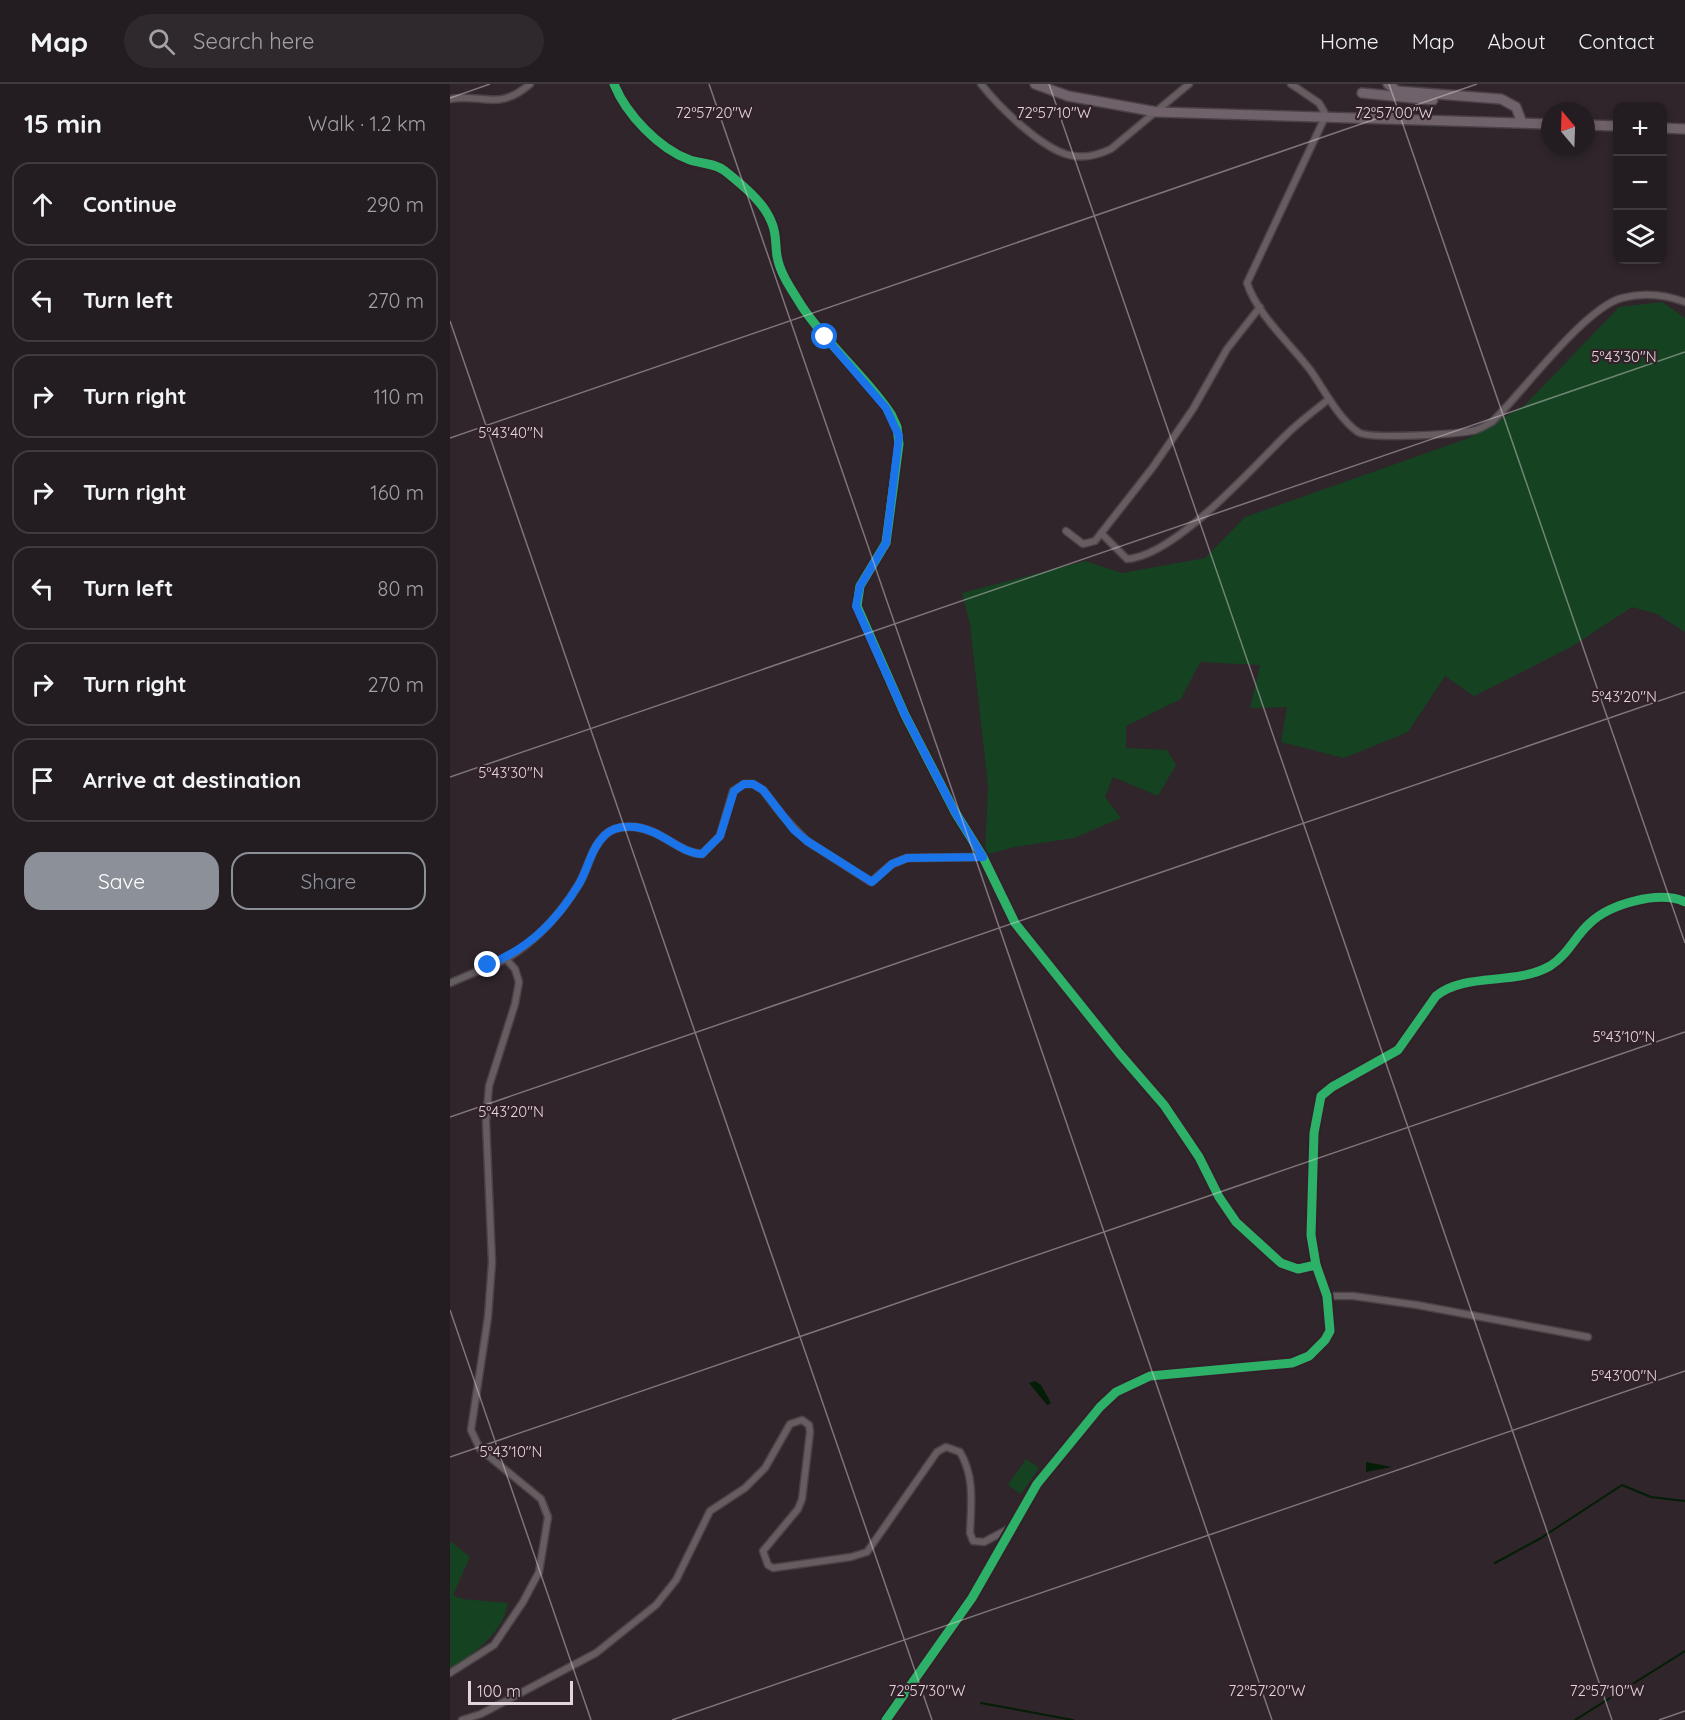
<!DOCTYPE html>
<meta charset="utf-8">
<style>
:root{--surface:#231c20;--page:#2f292d;--text:#f1f3f6;--muted:#a3a1a5;--line:#403a3e;--accent:#8c9099}
body{margin:0;font-family:Quicksand,sans-serif;background:var(--page);color:var(--text)}
.controls{position:absolute;right:18px;top:18px;display:grid;overflow:hidden;border-radius:12px;box-shadow:0 3px 9px #0003}
.controls button{width:54px;height:54px;display:grid;place-items:center;padding:0;border:0;border-bottom:2px solid var(--line);background:var(--surface);color:var(--text);font:30px sans-serif}
.compass{position:absolute;left:1091px;top:18px;width:54px;height:54px;border-radius:50%;background:var(--surface);box-shadow:0 3px 9px #0003;rotate:341deg}
.scale{position:absolute;left:18px;bottom:15px;width:105px;box-sizing:border-box;padding-left:6px;border:3px solid #e1d5db;border-top:0;font-size:16px;line-height:21px;white-space:nowrap;color:#e1d5db;-webkit-text-stroke:4px #33212a;paint-order:stroke}
.stop{position:absolute;width:18px;height:18px;margin:-14px;border:4px solid #1a73e8;border-radius:50%;background:#fff}
.stop.end{background:#1a73e8;border-color:#fff;box-shadow:0 2px 6px #0008}
.list{margin:0;padding:0;list-style:none}
h2{display:flex;justify-content:space-between;align-items:center;height:78px;margin:0;padding:0 24px;font-size:26px}
h2 small{font-size:20px;font-weight:400;color:var(--muted)}
.list li{display:grid;grid-template-columns:39px 1fr auto;gap:18px;align-items:center;box-sizing:border-box;height:84px;margin:0 12px 12px;padding:0 12px;border:2px solid var(--line);border-radius:18px}
.list b{display:block;font-size:22px;white-space:nowrap}
.list em{font-size:20px;font-style:normal;color:var(--muted)}
.actions{display:flex;gap:12px;padding:18px 24px}
.actions a{flex:1;padding:14px 0;border:2px solid var(--accent);border-radius:18px;text-align:center;font-size:21px;color:var(--accent)}
.actions .main{background:var(--accent);color:#fff}
.icon{flex:none;width:33px;height:33px;fill:none;stroke:currentColor;stroke-width:2;stroke-linecap:round;stroke-linejoin:round}
.map{position:relative;flex:none;width:1235px;height:1636px;overflow:hidden}
header{display:flex;align-items:center;gap:36px;box-sizing:border-box;height:84px;padding:0 30px;background:var(--surface);border-bottom:2px solid var(--line)}
header strong{font-size:28px}
nav{display:flex;gap:33px;margin-inline-start:auto;font-size:21px}
.search{width:420px;height:54px;background:var(--page);display:flex;align-items:center;gap:15px;box-sizing:border-box;padding:0 21px;border-radius:33px;color:var(--muted);font-size:22px}
main{display:flex}
aside{flex:1;background:var(--surface)}
.map>svg:first-child{display:block}
.green{fill:#154321}
.water{fill:#041d07}
.lines{fill:none;stroke-linecap:round;stroke-linejoin:round}
.stream{stroke:#041d07;stroke-width:2}
.street-casing{stroke:#4b4247;stroke-width:9}
.primary-casing{stroke:#4b4247;stroke-width:12}
.street{stroke:#655d60;stroke-width:6}
.primary{stroke:#70626a;stroke-width:9}
.cycleway-casing{stroke:#33212a;stroke-width:13}
.cycleway{stroke:#2db169;stroke-width:9}
.route{stroke:#1a73e8;stroke-width:8}
.ticks{fill:none;stroke:#e1d5db;stroke-width:1.5;stroke-opacity:0.45}
.ticks-label{font-size:15px;text-anchor:middle;fill:#e1d5db;stroke:#33212a;stroke-width:4.5;stroke-linejoin:round;paint-order:stroke}
</style>
<header>
<strong>Map</strong>
<div class="search"><svg class="icon" aria-label="search" viewBox="0 0 24 24"><circle cx="10" cy="10" r="6"/><path d="M15 15l6 6"/></svg>Search here</div>
<nav><a>Home</a><a>Map</a><a>About</a><a>Contact</a></nav>
</header>
<main>
<aside>
<h2>15 min<small>Walk · 1.2 km</small></h2>
<ul class="list">
<li><svg class="icon" aria-label="ahead" viewBox="0 0 24 24"><path d="M12 20V5M6 11l6-6 6 6"/></svg><div><b>Continue</b></div><em>290 m</em></li>
<li><svg class="icon" aria-label="left" viewBox="0 0 24 24"><path d="M17 20v-9H6M10 6l-5 5 5 5"/></svg><div><b>Turn left</b></div><em>270 m</em></li>
<li><svg class="icon" aria-label="right" viewBox="0 0 24 24"><path d="M7 20v-9h11M14 6l5 5-5 5"/></svg><div><b>Turn right</b></div><em>110 m</em></li>
<li><svg class="icon" aria-label="right" viewBox="0 0 24 24"><path d="M7 20v-9h11M14 6l5 5-5 5"/></svg><div><b>Turn right</b></div><em>160 m</em></li>
<li><svg class="icon" aria-label="left" viewBox="0 0 24 24"><path d="M17 20v-9H6M10 6l-5 5 5 5"/></svg><div><b>Turn left</b></div><em>80 m</em></li>
<li><svg class="icon" aria-label="right" viewBox="0 0 24 24"><path d="M7 20v-9h11M14 6l5 5-5 5"/></svg><div><b>Turn right</b></div><em>270 m</em></li>
<li><svg class="icon" aria-label="arrive" viewBox="0 0 24 24"><path d="M6 21V4h12l-3 4 3 4H6"/></svg><div><b>Arrive at destination</b></div></li>
</ul>
<div class="actions"><a class="main">Save</a><a>Share</a></div>
</aside>
<div class="map">
<svg width="1235" height="1636" viewBox="0 0 1235 1636">
<rect width="100%" height="100%" fill="#2f252a"/>
<g class="green">
<path d="M1212 218 1235 234V548L1207 530 1182 523 1121 563 1024 612 995 592 958 648 894 674 831 658 837 623 800 624 810 581 750 578 731 615 676 642V664L717 666 726 681 708 712 663 693 655 713 671 734 624 754 564 763 535 771 538 702 520 540 512 509 635 477 672 489 755 474 795 433 1019 354 1075 321 1169 223Z"/>
<path d="M576 1375 589 1384 571 1410 558 1401Z"/>
<path d="M0 1457 20 1473 3 1511 12 1515 58 1519C54 1548 22 1571 0 1586Z"/>
</g>
<g class="water">
<path d="M585 1297 591 1301 601 1319 597 1321 579 1299Z"/>
<path d="M916 1378 942 1383 916 1388Z"/>
</g>
<g class="lines">
<g class="stream">
<path d="M1045 1479 1091 1454 1172 1401 1201 1413 1235 1417"/>
<path d="M531 1619 623 1636"/>
<path d="M1125 1636 1235 1567"/>
</g>
<g class="street-casing">
<g id="street">
<path d="M164 0C176 30 209 65 240 76 252 80 265 79 275 87 291 100 313 117 321 137 327 149 325 160 327 172 330 190 342 206 351 221 377 261 415 291 441 330L447 343 449 360 436 459 410 502 407 522 455 631 505 728 533 773 565 839 669 969 714 1021 749 1073 769 1113 786 1138 831 1179 848 1185 866 1181"/>
<path d="M531 0C549 23 591 64 619 71 633 75 648 71 661 65L739 0"/>
<path d="M841 0 869 19 876 31 797 199C808 232 840 259 861 287 875 307 888 334 908 348 918 356 1011 350 1026 346 1031 344 1037 341 1042 338 1073 308 1134 224 1172 214 1194 208 1214 210 1235 218"/>
<path d="M0 15C32 9 48 28 80 0"/>
<path d="M616 447 633 460 645 457 703 383 743 325 777 265 810 223"/>
<path d="M651 449 677 475C725 472 802 384 836 351 849 338 864 327 879 315"/>
<path d="M56 875C85 858 111 830 129 800 138 785 141 764 155 751 162 744 174 742 185 743 212 746 229 769 252 770L270 752 283 707 294 700H303L313 706 332 731 357 757 421 798 442 780 457 774 533 773"/>
<path d="M0 899 56 875 65 885 69 898 65 920 39 1002 36 1038 42 1178 38 1233 21 1346 30 1365 91 1415 98 1433 89 1488 73 1518 44 1561 0 1589"/>
<path d="M877 1212H903L967 1221 1138 1253"/>
<path d="M12 1636 31 1630 146 1569 206 1521 226 1496 260 1427 295 1404 315 1384 340 1340 352 1336 359 1341 360 1348 352 1415 348 1425 313 1467 318 1481 323 1484 401 1473 417 1468 487 1368 496 1363 510 1368C525 1393 521 1421 520 1449L523 1457 534 1458 562 1443"/>
<path d="M436 1636 522 1514 587 1400 650 1323 666 1308 700 1292 842 1279 859 1272 875 1256 880 1247 877 1212 866 1181 861 1151 864 1049 871 1012 882 1003 948 966 986 912C1015 888 1065 902 1100 882 1118 871 1125 852 1140 839 1160 820 1209 806 1235 818"/>
</g>
</g>
<g class="primary-casing">
<g id="primary">
<path d="M585 0 618 12 707 28 1100 40"/>
<path d="M938 0 947 7 1051 15 1066 23 1072 39"/>
<path d="M912 9 983 16"/>
<path d="M1136 41 1168 42"/>
<path d="M1212 44 1235 45"/>
</g>
</g>
<use href="#street" class="street"/>
<use href="#primary" class="primary"/>
<g class="cycleway-casing">
<g id="cycleway">
<path d="M164 0C176 30 209 65 240 76 252 80 265 79 275 87 291 100 313 117 321 137 327 149 325 160 327 172 330 190 342 206 351 221 377 261 415 291 441 330L447 343 449 360 436 459 410 502 407 522 455 631 505 728 533 773 565 839 669 969 714 1021 749 1073 769 1113 786 1138 831 1179 848 1185 866 1181"/>
<path d="M436 1636 522 1514 587 1400 650 1323 666 1308 700 1292 842 1279 859 1272 875 1256 880 1247 877 1212 866 1181 861 1151 864 1049 871 1012 882 1003 948 966 986 912C1015 888 1065 902 1100 882 1118 871 1125 852 1140 839 1160 820 1209 806 1235 818"/>
</g>
</g>
<use href="#cycleway" class="cycleway"/>
</g>
<g class="lines">
<path class="route" d="M38 881C79 864 106 838 129 800 138 785 141 764 155 751 162 744 174 742 185 743 212 746 229 769 252 770L270 752 284 707 294 700H303L313 706 344 746 357 757 422 798 442 780 457 774 533 773 505 728 455 631 406 522 410 502 436 459 449 352 436 324 375 253"/>
</g>
<path class="ticks" d="M259 0 822 1636M599 0 1162 1636M939 0 1235 859M0 14 40 0M0 237 482 1636M0 354 1027 0M0 693 1235 268M0 1033 1235 608M0 1226 141 1636M0 1373 1235 948M222 1636 1235 1287M1209 1636 1235 1627"/>
<g class="ticks-label">
<text x="944" y="34">72°57'00"W</text>
<text x="264" y="34">72°57'20"W</text>
<text x="604" y="34">72°57'10"W</text>
<text x="1174" y="278">5°43'30"N</text>
<text x="61" y="354">5°43'40"N</text>
<text x="1174" y="618">5°43'20"N</text>
<text x="61" y="694">5°43'30"N</text>
<text x="1174" y="958">5°43'10"N</text>
<text x="61" y="1033">5°43'20"N</text>
<text x="1174" y="1297">5°43'00"N</text>
<text x="61" y="1373">5°43'10"N</text>
<text x="477" y="1612">72°57'30"W</text>
<text x="817" y="1612">72°57'20"W</text>
<text x="1157" y="1612">72°57'10"W</text>
</g>
</svg>
<div class="controls">
<button>+</button>
<button>−</button>
<button><svg class="icon" aria-label="layers" viewBox="0 0 24 24"><path d="M12 4l9 5-9 5-9-5zM3 14l9 5 9-5"/></svg></button>
</div>
<svg class="compass" viewBox="-18 -18 36 36"><path d="M0-13l5 13h-10z" fill="#e53935"/><path d="M0 13l5-13h-10z" fill="#a3a1a5"/></svg>
<div class="scale">100 m</div>
<div class="stop" style="left:375px;top:253px"></div>
<div class="stop end" style="left:38px;top:881px"></div>
</div>
</main>
